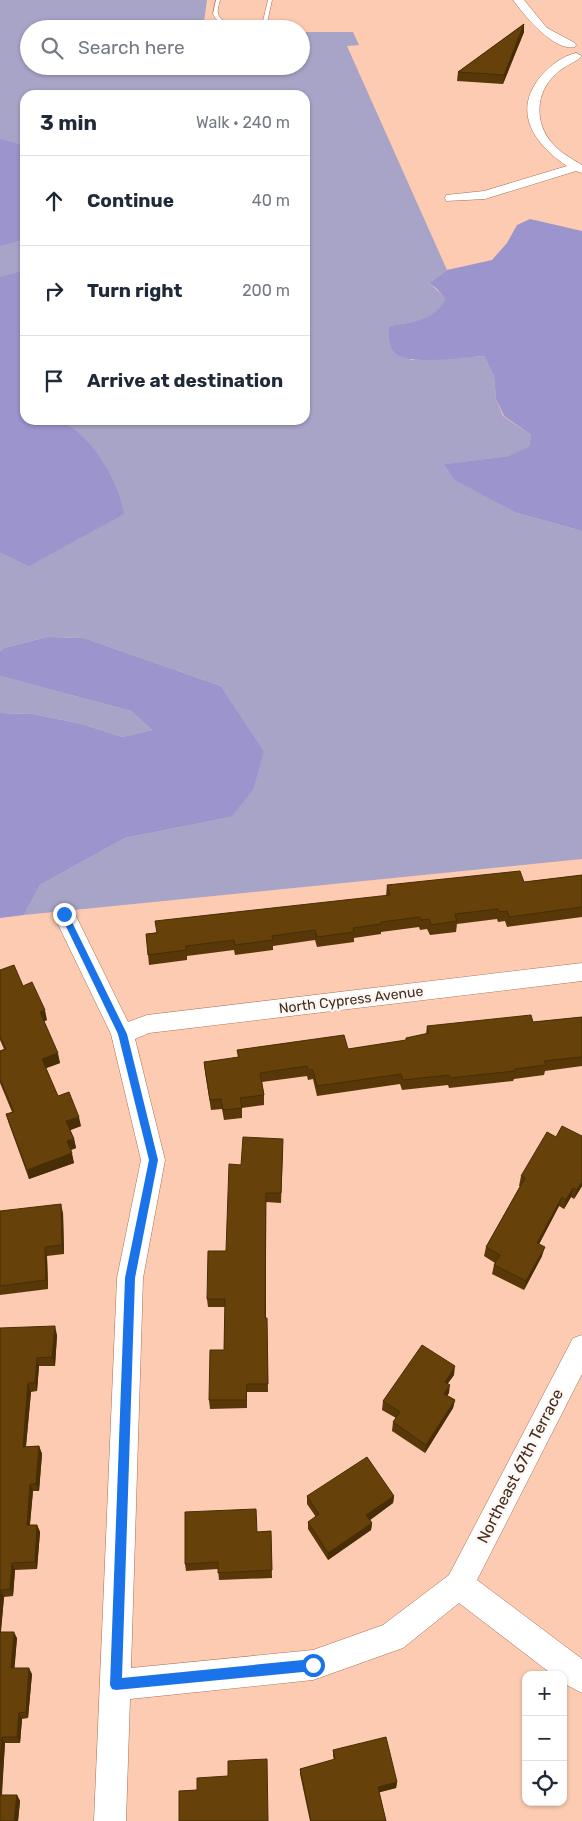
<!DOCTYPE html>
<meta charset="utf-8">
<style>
:root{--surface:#fff;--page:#f2f2f3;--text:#1f2937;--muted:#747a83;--line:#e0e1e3}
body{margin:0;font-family:Rubik,sans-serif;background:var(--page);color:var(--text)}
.controls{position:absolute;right:15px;bottom:15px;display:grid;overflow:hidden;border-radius:10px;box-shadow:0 1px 4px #0004}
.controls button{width:45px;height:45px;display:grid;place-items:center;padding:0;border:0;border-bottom:1px solid var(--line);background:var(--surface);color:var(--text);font:25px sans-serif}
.stop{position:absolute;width:15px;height:15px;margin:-11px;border:4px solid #1a73e8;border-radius:50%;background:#fff}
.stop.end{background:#1a73e8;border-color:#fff;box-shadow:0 1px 5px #0008}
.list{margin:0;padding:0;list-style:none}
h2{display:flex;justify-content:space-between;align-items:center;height:65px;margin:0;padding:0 20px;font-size:21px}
h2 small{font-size:16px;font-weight:400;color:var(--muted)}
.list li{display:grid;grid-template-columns:32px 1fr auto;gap:15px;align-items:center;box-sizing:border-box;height:90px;padding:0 20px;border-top:1px solid var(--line)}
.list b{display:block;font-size:19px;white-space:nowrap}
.list em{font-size:16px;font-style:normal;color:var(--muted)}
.icon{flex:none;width:28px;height:28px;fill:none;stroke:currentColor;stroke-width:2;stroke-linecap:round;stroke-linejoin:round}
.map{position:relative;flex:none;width:582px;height:1821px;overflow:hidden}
.search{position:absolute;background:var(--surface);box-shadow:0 1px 4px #0004;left:20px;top:20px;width:290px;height:55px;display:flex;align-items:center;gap:12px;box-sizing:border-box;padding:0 18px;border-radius:28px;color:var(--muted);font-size:19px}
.panel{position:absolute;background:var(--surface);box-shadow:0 1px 4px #0004;left:20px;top:90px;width:290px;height:335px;border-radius:15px}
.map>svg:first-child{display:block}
.green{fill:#a7a4c7;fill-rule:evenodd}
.forest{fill:#9b94cd}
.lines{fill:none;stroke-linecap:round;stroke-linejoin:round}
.lane-casing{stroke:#a77051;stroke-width:1}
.street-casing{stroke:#a77051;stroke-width:1}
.lane{fill:#fff;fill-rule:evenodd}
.street{fill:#fff;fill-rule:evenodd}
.wall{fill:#583809}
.shaded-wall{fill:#472e07}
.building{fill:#66410a;stroke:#472e07}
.route{fill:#1a73e8}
.labels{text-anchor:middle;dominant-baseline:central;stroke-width:5;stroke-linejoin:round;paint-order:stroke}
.street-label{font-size:14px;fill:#432b1e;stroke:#fdf7f3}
.near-street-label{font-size:16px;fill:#432b1e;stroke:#fdf7f3}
</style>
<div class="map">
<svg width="582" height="1821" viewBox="0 0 582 1821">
<rect width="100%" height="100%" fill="#fccbb1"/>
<g class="green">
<path d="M0 0H207L203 29H29V66H301V32H353L359 45 347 46 447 270 429 283 447 299C433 322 413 322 389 326L411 360 484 356 494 376 496 399 503 416 531 435 529 446 510 456 445 464 517 513 582 531V859L24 915 40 885 125 838 231 817 264 751 221 686 84 638 47 637 4 648 0 651ZM25 95H305V420H25Z"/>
<path d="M0 676 131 711 152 730 122 737 82 724 33 714 0 713Z"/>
</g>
<g class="forest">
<path d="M0 139 25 146V239L0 246Z"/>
<path d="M530 219 582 231V531L517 513 455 480 444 464 509 456 529 446 531 435 504 416 496 399 494 376 484 356C464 357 414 365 398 355 388 349 389 336 389 326 412 322 434 321 446 299L437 289 429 283 447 270 492 260 507 243 517 225Z"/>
<path d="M19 272 25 274V420C35 420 51 417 60 421 91 434 119 482 124 514L29 566 0 552V277Z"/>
<path d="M47 637 84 638 221 686 264 751 253 790 231 817 125 838 40 885 24 915 0 918V713L33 714 82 724 122 737 152 730 131 711 0 676V651L4 648Z"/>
</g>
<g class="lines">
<g class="lane-casing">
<path id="lane" d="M216 0H220C219 5 216 11 219 16 225 28 252 24 263 21L268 0H272L267 23C250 28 222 33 213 14Z"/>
</g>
<g class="street-casing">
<g id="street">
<path d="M513 0H524L547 28 575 43 576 45 575 47C554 52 524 15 513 0Z"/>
<path d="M576 53 582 56C575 63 563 66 556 74 535 92 534 124 553 144 561 153 572 159 582 165V173L576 171 485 199 446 201 445 198 446 195 484 191 567 166C535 145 511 112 541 76 550 66 562 56 576 53Z"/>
<path d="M64 906 72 908 75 914 128 1022 147 1015 582 963V981L149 1033 135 1039 165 1160 143 1278 131 1668 313 1650 383 1625 449 1575 573 1338 582 1335V1374L477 1580 582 1659V1693L563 1683V1675H553L459 1603 403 1648 313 1680 130 1699 126 1821H94L117 1278 141 1160 111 1034 53 914 56 908Z"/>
</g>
</g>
<use href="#lane" class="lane"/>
<use href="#street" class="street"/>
</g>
<g class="wall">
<path d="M524 24V32L503 84 457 81 458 72Z"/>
<path d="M582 875V917L507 927 505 921 498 922 497 919 457 924 456 932 430 935 427 929 420 930 419 927 381 932V934L354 938V942L317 947 315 940 273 946V950L235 955 234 950 187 956V960L149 965 146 934 386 896 387 885 524 882Z"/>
<path d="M0 970 23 986 47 1020 44 1021 60 1063 46 1068 58 1096 81 1126 70 1130 74 1139 76 1148 70 1150 74 1163 29 1179 9 1124 6 1114 12 1112 0 1083V1051L4 1049 0 1040Z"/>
<path d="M582 1017V1066L545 1071 544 1075 514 1079 513 1081 449 1088 448 1085 402 1090 400 1084 317 1096 313 1079 308 1080 307 1076 262 1082 264 1095V1105L242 1108V1118L224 1120 222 1109 211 1110 205 1072 204 1062 238 1058 237 1050 348 1049 406 1041V1038L426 1034 427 1026 533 1022Z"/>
<path d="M283 1148 281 1203 266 1202V1318H267L268 1392H247V1408L210 1409 209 1400 224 1350 225 1307H208L207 1299 226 1251 241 1165Z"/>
<path d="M521 1176 582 1186 574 1199 571 1197 564 1209 559 1206 539 1244 542 1256 524 1290 492 1274 494 1265 495 1263 484 1256 486 1247 520 1186H519Z"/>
<path d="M0 1211 63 1213 64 1254 47 1256 48 1289 0 1295Z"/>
<path d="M0 1328 57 1335 55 1366H39L37 1391 31 1392 26 1447 39 1446 42 1454 39 1491H33L30 1525H37L40 1532 37 1569 15 1570 13 1596 4 1597 1 1632 17 1638 14 1668 32 1674 28 1718 22 1719 20 1743H5L2 1795H17L20 1801 18 1821H0Z"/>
<path d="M454 1375 448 1383 449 1393 447 1395 455 1400 453 1408 425 1453 392 1431 393 1422 396 1418 382 1410 383 1401Z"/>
<path d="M307 1496H394L393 1503 370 1520 372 1523 371 1530 328 1560 308 1529V1522L316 1517 307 1504Z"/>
<path d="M271 1531 272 1578 219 1580 218 1569 186 1571 185 1564 257 1532Z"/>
<path d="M333 1750 397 1782 396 1788 379 1792 386 1821H310L300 1774V1769L334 1760 333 1756Z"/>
</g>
<g class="shaded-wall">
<path d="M524 24V32L503 84 504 75Z"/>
<path d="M45 1010 47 1020 42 1022 40 1012Z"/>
<path d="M58 1053 60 1063 44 1069 42 1059Z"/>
<path d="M79 1117 81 1126 68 1131 66 1121Z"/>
<path d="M74 1139 76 1148 69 1151 67 1141Z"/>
<path d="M72 1153 74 1163 29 1179 27 1170Z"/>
<path d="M582 1181V1186L574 1199 577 1190Z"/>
<path d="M573 1188 571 1197 564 1209 566 1200Z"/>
<path d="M562 1197 559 1206 535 1252 537 1243Z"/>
<path d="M61 1204 63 1213 64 1254 62 1245Z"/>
<path d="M45 1247 47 1256 48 1289 46 1280Z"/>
<path d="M545 1247 542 1256 524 1290 526 1281Z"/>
<path d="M55 1326 57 1335 55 1366 52 1357Z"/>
<path d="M37 1358 39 1366 37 1391 35 1383Z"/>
<path d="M455 1366 454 1375 443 1390 445 1382Z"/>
<path d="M28 1383 31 1392 25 1455 23 1447Z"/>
<path d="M450 1385 449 1393 443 1402 444 1394Z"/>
<path d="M455 1400 453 1408 425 1453 426 1445Z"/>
<path d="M39 1446 42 1454 39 1491 36 1484Z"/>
<path d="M30 1484 33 1491 29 1532 27 1525Z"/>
<path d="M394 1496 393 1503 366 1523V1515Z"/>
<path d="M372 1523 371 1530 328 1560V1553Z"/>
<path d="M37 1525 40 1532 37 1569 35 1562Z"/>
<path d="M12 1563 15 1570 13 1596 10 1589Z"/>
<path d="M1 1590 4 1597 0 1639V1599Z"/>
<path d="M14 1632 17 1638 14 1675 11 1668Z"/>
<path d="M29 1668 32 1674 28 1718 26 1712Z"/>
<path d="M19 1713 22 1719 20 1743 17 1737Z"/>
<path d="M2 1737 5 1743 1 1801 0 1799V1767Z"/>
<path d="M397 1782 396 1788 377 1793 378 1787Z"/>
<path d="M17 1795 20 1801 18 1821H14Z"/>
</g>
<g class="building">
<path d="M524 24 504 75 458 72Z"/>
<path d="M520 871 524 882 582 875V907L509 917 507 911 499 912 498 909 455 914 457 921 431 925 429 919 421 920 420 917 381 922V924L353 928 354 932 317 937 315 930 272 936 273 940 235 945 234 940 186 946V950L148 955 146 934 157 933 155 921 390 895 387 885Z"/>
<path d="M14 965 23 986 32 982 45 1010 40 1012 58 1053 42 1059 58 1096 69 1092 79 1117 66 1121 74 1139 67 1141 72 1153 27 1170 6 1114 14 1112 0 1079V1051L6 1049 0 1036V970Z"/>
<path d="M531 1015 533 1022 582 1017V1057L544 1061 546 1065 515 1069V1071L450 1078 449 1075 403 1080 401 1074 317 1086 313 1070H308L307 1066 260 1073 264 1095 240 1098 242 1108 223 1110 221 1099 210 1100 204 1062 239 1057 237 1050 344 1035 348 1049 406 1040V1038L429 1033 427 1026Z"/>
<path d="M562 1126 582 1136V1181L577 1190 573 1188 566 1200 562 1197 537 1243 545 1247 526 1281 494 1265 500 1255 486 1247 525 1178 521 1176 547 1132 556 1137Z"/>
<path d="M243 1137 283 1139 281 1193H266L265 1318H267L268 1384H247L246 1400H209L210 1350H224L225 1299H207L208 1251H226L229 1164 241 1165Z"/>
<path d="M61 1204 62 1245 45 1247 46 1280 0 1286V1211Z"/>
<path d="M55 1326 52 1357 37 1358 35 1383H28L23 1447 39 1446 36 1484H30L27 1525H37L35 1562 12 1563 10 1589 1 1590 0 1599V1328Z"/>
<path d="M422 1345 455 1366 445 1382 450 1385 444 1394 455 1400 426 1445 393 1422 400 1412 383 1401Z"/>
<path d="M367 1457 394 1496 366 1515 372 1523 328 1553 308 1522 319 1514 307 1496Z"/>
<path d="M256 1509 257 1532 271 1531 272 1570 218 1573V1562L185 1564V1512Z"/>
<path d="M0 1632H14L11 1668H29L26 1712 19 1713 17 1737H2L0 1767Z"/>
<path d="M386 1737 397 1782 378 1787 386 1821H311L300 1769 335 1759 333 1750Z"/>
<path d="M267 1759 268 1821H179V1791L197 1790V1778L228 1776V1761Z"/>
<path d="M0 1795H17L14 1821H0Z"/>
</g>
<path class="route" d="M64 910 68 914 127 1034 158 1160 135 1278 122 1678 313 1659 317 1661 319 1665 317 1669 313 1671 116 1690 112 1689 110 1685 125 1278 149 1160 118 1034 60 914Z"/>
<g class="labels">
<g class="street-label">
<text transform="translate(351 1000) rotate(-7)">North Cypress Avenue</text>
</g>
<g class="near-street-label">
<text transform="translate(520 1466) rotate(-63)">Northeast 67th Terrace</text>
</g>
</g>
</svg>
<div class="controls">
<button>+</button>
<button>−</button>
<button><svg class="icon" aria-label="locate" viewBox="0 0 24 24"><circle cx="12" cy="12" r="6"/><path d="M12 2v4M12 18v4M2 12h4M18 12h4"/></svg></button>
</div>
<div class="stop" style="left:313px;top:1665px"></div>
<div class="stop end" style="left:64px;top:914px"></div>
<div class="search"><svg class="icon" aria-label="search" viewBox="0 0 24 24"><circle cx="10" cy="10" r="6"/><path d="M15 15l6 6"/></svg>Search here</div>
<section class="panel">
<h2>3 min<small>Walk · 240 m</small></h2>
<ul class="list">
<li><svg class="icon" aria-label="ahead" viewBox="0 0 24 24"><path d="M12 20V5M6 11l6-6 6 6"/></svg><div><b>Continue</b></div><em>40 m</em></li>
<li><svg class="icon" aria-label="right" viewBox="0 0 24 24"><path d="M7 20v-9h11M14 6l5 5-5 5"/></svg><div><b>Turn right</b></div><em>200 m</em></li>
<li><svg class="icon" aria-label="arrive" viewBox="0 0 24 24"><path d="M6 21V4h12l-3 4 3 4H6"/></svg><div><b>Arrive at destination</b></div></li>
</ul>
</section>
</div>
